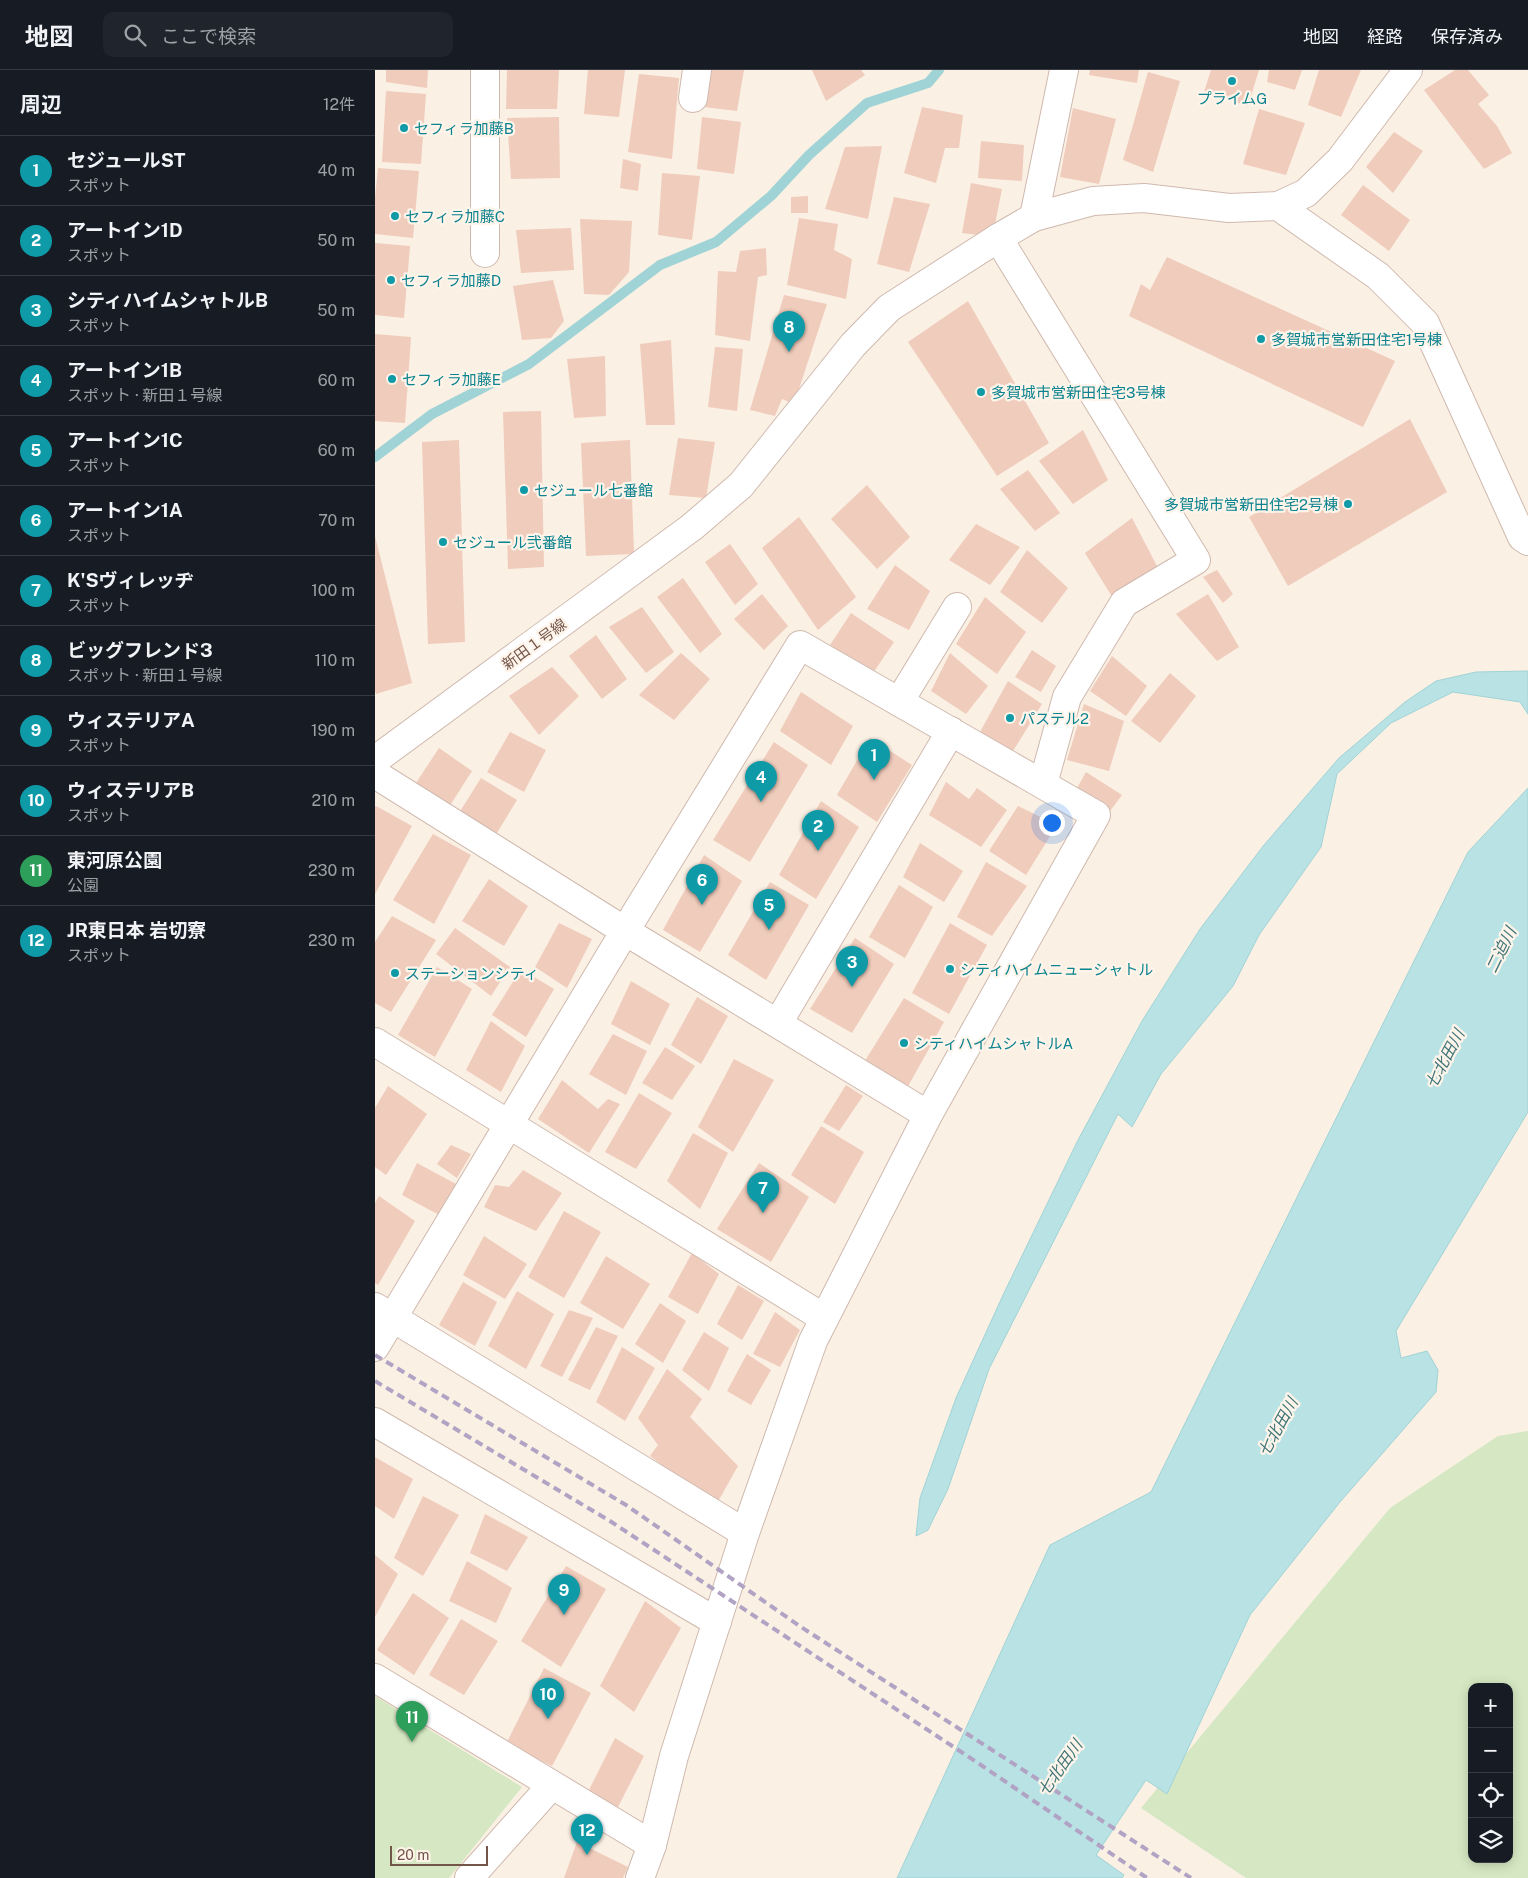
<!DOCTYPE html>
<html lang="ja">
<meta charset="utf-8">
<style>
:root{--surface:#171b24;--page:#20242c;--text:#f1f3f6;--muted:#9ea1a6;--line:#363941;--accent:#7c3aed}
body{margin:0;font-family:"Public Sans","Noto Sans JP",sans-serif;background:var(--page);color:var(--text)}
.controls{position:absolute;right:15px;bottom:15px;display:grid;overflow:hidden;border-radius:10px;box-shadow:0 2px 12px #0003}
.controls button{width:45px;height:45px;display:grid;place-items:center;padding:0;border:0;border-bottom:1px solid var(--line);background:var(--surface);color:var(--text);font:25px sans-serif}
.scale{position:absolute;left:15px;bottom:12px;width:98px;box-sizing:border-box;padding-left:5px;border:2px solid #73554a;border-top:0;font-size:14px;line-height:18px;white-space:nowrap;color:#73554a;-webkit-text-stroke:4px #fef4ea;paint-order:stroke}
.you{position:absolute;left:676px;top:752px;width:18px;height:18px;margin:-12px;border:4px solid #fff;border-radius:50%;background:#1a73e8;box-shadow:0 0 0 8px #1a73e833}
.badge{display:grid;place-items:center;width:32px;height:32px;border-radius:50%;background:var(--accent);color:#fff;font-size:16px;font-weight:700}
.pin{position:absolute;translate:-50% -41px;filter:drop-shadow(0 1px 2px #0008)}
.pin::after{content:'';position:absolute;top:26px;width:18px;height:15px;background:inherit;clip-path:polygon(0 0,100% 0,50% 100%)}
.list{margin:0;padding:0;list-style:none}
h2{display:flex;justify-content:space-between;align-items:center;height:65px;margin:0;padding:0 20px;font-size:21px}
h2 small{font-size:16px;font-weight:400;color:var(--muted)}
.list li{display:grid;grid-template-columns:32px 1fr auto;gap:15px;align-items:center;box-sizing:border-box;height:70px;padding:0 20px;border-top:1px solid var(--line)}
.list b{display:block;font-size:19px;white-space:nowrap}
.list p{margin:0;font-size:16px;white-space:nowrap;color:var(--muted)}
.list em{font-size:16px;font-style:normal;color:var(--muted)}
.icon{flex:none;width:28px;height:28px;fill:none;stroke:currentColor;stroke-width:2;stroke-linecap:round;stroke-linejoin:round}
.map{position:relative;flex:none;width:1153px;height:1808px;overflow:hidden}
header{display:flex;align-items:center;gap:30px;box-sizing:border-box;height:70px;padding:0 25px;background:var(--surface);border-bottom:1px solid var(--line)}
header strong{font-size:24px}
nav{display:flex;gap:28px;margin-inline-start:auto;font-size:18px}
.search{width:350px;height:45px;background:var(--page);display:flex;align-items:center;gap:12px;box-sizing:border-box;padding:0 18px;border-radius:10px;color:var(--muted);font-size:19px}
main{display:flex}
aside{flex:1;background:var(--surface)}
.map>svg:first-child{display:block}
.green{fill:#d6e8c3;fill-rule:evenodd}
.water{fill:#b9e2e4;stroke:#a0d3d6}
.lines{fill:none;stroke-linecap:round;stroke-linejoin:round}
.stream{stroke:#a0d3d6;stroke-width:10}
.building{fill:#f0ccbc}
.minor-casing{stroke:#cfb9ae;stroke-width:30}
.minor{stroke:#fff;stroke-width:28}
.rail{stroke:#b1a3c4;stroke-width:4;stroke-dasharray:8 5;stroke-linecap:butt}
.culture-dot{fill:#0f9aa8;stroke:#fef4ea;stroke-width:2}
.labels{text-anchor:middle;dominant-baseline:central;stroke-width:4.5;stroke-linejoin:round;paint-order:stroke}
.culture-label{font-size:15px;fill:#0d838f;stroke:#fef4ea;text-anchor:start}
.street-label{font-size:15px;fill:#73554a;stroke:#fef4ea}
.water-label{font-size:16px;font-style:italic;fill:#3f7578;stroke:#fef4ea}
</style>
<header>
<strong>地図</strong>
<div class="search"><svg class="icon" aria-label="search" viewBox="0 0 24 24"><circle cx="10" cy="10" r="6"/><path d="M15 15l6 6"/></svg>ここで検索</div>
<nav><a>地図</a><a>経路</a><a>保存済み</a></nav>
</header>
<main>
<aside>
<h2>周辺<small>12件</small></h2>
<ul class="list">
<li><span class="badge" style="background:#0f9aa8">1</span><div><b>セジュールST</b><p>スポット</p></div><em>40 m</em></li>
<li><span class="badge" style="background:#0f9aa8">2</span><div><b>アートイン1D</b><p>スポット</p></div><em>50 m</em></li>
<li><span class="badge" style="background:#0f9aa8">3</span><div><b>シティハイムシャトルB</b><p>スポット</p></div><em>50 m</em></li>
<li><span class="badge" style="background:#0f9aa8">4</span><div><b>アートイン1B</b><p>スポット · 新田１号線</p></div><em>60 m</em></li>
<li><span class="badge" style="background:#0f9aa8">5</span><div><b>アートイン1C</b><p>スポット</p></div><em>60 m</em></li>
<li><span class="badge" style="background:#0f9aa8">6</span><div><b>アートイン1A</b><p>スポット</p></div><em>70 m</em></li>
<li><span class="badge" style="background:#0f9aa8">7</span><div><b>K'Sヴィレッヂ</b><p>スポット</p></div><em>100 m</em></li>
<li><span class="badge" style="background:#0f9aa8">8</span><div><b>ビッグフレンド3</b><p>スポット · 新田１号線</p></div><em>110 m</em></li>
<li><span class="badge" style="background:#0f9aa8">9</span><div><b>ウィステリアA</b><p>スポット</p></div><em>190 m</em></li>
<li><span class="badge" style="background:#0f9aa8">10</span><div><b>ウィステリアB</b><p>スポット</p></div><em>210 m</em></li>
<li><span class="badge" style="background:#2e9e5b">11</span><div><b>東河原公園</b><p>公園</p></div><em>230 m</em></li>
<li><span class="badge" style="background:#0f9aa8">12</span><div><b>JR東日本 岩切寮</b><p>スポット</p></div><em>230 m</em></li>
</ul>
</aside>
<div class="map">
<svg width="1153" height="1808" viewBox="0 0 1153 1808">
<rect width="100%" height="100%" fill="#fbf0e4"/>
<g class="green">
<path d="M1153 1361V1808H871L766 1738 1015 1438 1123 1366ZM1097 1617H1134V1789H1097Z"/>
<path d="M0 1626 147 1717 74 1808H0Z"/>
</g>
<g class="water">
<path d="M1153 601V644L1145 632 1078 622 1016 653 962 704 946 777 884 865 858 916 786 1004 757 1057 743 1044 614 1299 573 1419 553 1460 541 1466 545 1428 581 1328 629 1223 702 1072 767 951 825 859 889 775 964 688 1030 632 1061 611 1101 602Z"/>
<path d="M1153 718V1042L1021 1261 1026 1288 1052 1281 1063 1300 1061 1322 965 1432 875 1545 792 1724 771 1710 721 1785 749 1805 747 1808H522L675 1475 776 1422 1093 782Z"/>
</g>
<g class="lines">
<path class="stream" d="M0 387 57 344 154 294 285 195 341 172 396 126 434 85 492 33 553 13 564 0"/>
</g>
<g class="building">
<path d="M11 0H53L52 18 11 12Z"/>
<path d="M132 0H184L182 39H131Z"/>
<path d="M213 0H250L244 47 209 44Z"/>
<path d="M335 0H369L362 41 329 37Z"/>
<path d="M437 0H486L490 5 451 31Z"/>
<path d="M715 0H764L762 13 714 5Z"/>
<path d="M836 0H884L873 36 829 22Z"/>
<path d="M894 0H927L920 20 892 12Z"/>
<path d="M944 0H986L966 47 933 35Z"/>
<path d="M1080 0H1093L1114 25 1103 34 1122 56 1137 83 1109 99 1049 20Z"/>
<path d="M773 2 805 11 778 102 748 90Z"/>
<path d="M264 4 304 8 297 89 253 82Z"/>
<path d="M11 21 51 24 46 94 7 92Z"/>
<path d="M547 37 588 45 584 78H570L561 113 529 103Z"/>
<path d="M698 38 741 49 724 114 685 107Z"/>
<path d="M884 39 930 53 911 105 868 94Z"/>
<path d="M184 47 185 108 136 109 132 48Z"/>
<path d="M327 47 366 52 359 104 322 99Z"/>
<path d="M1019 62 1048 81 1018 123 991 97Z"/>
<path d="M606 71 649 75 647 111 603 108Z"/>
<path d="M507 76 493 149 450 139 470 77Z"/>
<path d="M248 89 266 94 263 121 245 118Z"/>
<path d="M3 98 44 101 38 168 0 164V128Z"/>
<path d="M287 103 325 106 317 170 283 165Z"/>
<path d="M596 113 627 119 619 159 604 165 587 163Z"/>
<path d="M988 115 1035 150 1014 181 966 145Z"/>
<path d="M433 126V143H416V127Z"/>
<path d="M519 127 555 134 534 202 502 194Z"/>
<path d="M424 148 463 154 459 180 477 189 471 229 412 215Z"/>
<path d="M205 149 257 151 254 202 234 225 209 224Z"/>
<path d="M196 158 199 200 146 203 141 160Z"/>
<path d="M0 173 35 176 29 248 0 245Z"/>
<path d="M391 178 392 205 383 207 375 271 340 265 343 201 361 202 365 181Z"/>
<path d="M792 187 1020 291 988 357 754 246 766 214 775 220Z"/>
<path d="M178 210 189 251 176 268 147 270 138 216Z"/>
<path d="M409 225 452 234 419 334 407 329 400 346 375 340Z"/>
<path d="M593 231 674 373 622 406 533 272Z"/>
<path d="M0 264 36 267 30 353 0 351Z"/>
<path d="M296 270 300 355H271L265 274Z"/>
<path d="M340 277 368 279 362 341 333 337Z"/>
<path d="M230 286 231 346 199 348 192 289Z"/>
<path d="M166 341 169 497 133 499 128 342Z"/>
<path d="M1035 349 1072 422 913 516 874 447Z"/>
<path d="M708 360 733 410 698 434 664 391Z"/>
<path d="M303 368 340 372 331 428 294 425Z"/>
<path d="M84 370 90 572 53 574 47 372Z"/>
<path d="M255 370 259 484 211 486 206 373Z"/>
<path d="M653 400 685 443 660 461 625 419Z"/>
<path d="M492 415 535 467 502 499 456 449Z"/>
<path d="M424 447 481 527 443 560 387 478Z"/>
<path d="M757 448 784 500 736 525 710 483Z"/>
<path d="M601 454 645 477 615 515 574 490Z"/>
<path d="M0 466 37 613 1 624 0 620Z"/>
<path d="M355 474 383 514 360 535 330 492Z"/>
<path d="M652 480 693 518 667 553 625 522Z"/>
<path d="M520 495 555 521 534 560 492 539Z"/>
<path d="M842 500 858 524 848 533 828 507Z"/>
<path d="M308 508 347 564 325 583 282 527Z"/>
<path d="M387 524 413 556 389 580 359 549Z"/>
<path d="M833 524 864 577 842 591 801 544Z"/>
<path d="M610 527 651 562 622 604 581 574Z"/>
<path d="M267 537 299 582 271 603 234 557Z"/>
<path d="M476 543 519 572 498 603 455 575Z"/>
<path d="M221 565 252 609 227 629 194 586Z"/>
<path d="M657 580 681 596 666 622 640 607Z"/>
<path d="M306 583 335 609 299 650 264 625Z"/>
<path d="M575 583 613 616 591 644 556 621Z"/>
<path d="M737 586 772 616 751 646 715 621Z"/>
<path d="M177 597 204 626 164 665 134 626Z"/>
<path d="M795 603 821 626 785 673 756 651Z"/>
<path d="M633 611 667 634 638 681 605 662Z"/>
<path d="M426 622 478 656 456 695 405 661Z"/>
<path d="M709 634 749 651 734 701 692 690Z"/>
<path d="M135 662 171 680 149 722 112 702Z"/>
<path d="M495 668 537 695 502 752 462 725Z"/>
<path d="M399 672 433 695 375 792 338 770Z"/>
<path d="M64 678 97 701 74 737 41 713Z"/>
<path d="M711 702 747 725 735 741 701 720Z"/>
<path d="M106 708 142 730 122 763 84 743Z"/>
<path d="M571 712 594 729 602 718 632 740 606 777 554 745Z"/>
<path d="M446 731 484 757 441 829 404 805Z"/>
<path d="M1 736 37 756 0 824V737Z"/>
<path d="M643 736 682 755 651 805 614 781Z"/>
<path d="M58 764 96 785 59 854 18 830Z"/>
<path d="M545 773 588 801 569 832 528 807Z"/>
<path d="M329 785 367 811 325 882 288 860Z"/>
<path d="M611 792 652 816 617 866 582 847Z"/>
<path d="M114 809 153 836 129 876 87 851Z"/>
<path d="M395 812 434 835 391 910 353 885Z"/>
<path d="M524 815 558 837 530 888 494 867Z"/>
<path d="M17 846 61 870 16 942 0 933V872Z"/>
<path d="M184 853 217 869 192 918 160 897Z"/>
<path d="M575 853 612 875 574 944 537 923Z"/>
<path d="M80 858 135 897 116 926 61 884Z"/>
<path d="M480 868 519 894 477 963 435 939Z"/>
<path d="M62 897 97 919 60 987 23 965Z"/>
<path d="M146 899 179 919 151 967 117 945Z"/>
<path d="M256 911 295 934 275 975 236 954Z"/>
<path d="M322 927 353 946 326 994 296 975Z"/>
<path d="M529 928 569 952 532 1018 488 994Z"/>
<path d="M116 951 150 976 126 1022 91 1000Z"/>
<path d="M238 964 272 981 251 1025 214 1004Z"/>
<path d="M290 977 320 996 297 1030 267 1013Z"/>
<path d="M359 989 399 1010 358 1082 323 1057Z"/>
<path d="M187 1010 223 1039 233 1029 245 1034 214 1083 163 1049Z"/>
<path d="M471 1015 488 1026 464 1061 448 1052Z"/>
<path d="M13 1016 52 1044 11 1105 0 1097V1038Z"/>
<path d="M264 1023 297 1043 261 1099 230 1082Z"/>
<path d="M446 1056 489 1082 460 1134 416 1105Z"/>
<path d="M318 1063 353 1083 325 1139 292 1111Z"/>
<path d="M76 1075 96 1084 82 1108 62 1094Z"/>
<path d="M42 1093 81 1114 66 1146 27 1125Z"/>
<path d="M384 1093 434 1127 396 1192 342 1159Z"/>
<path d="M148 1100 187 1123 161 1161 109 1137 120 1115 134 1117Z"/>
<path d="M4 1126 40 1151 3 1215 0 1213V1133Z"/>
<path d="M189 1141 226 1162 189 1228 153 1207Z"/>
<path d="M109 1166 152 1194 130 1229 88 1205Z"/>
<path d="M317 1183 344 1204 323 1244 293 1227Z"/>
<path d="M231 1186 275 1214 248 1259 205 1233Z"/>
<path d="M88 1212 122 1232 100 1276 64 1255Z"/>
<path d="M363 1215 389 1231 367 1270 342 1254Z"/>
<path d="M142 1221 179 1244 151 1299 113 1276Z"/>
<path d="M285 1233 311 1251 288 1293 260 1274Z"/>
<path d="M194 1240 218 1248 187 1307 165 1296Z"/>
<path d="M400 1242 425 1260 405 1297 378 1284Z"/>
<path d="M221 1257 243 1266 215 1320 193 1310Z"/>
<path d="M329 1262 354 1278 334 1321 307 1300Z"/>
<path d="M247 1277 280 1298 250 1351 221 1332Z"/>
<path d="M372 1284 396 1300 376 1335 352 1321Z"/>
<path d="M292 1299 327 1329 315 1347 363 1396 341 1435 275 1386 283 1375 263 1348Z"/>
<path d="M0 1387 38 1409 19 1449 0 1436Z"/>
<path d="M48 1426 84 1445 48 1506 19 1488Z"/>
<path d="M110 1444 153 1467 132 1501 95 1483Z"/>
<path d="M0 1485 23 1504 0 1547Z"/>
<path d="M92 1491 137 1518 121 1553 74 1531Z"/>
<path d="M191 1496 231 1519 186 1597 146 1571Z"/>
<path d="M38 1523 74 1548 39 1605 2 1580Z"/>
<path d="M270 1531 306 1558 259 1642 225 1616Z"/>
<path d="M86 1549 123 1571 89 1625 54 1605Z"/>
<path d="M169 1598 216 1623 177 1696 131 1674Z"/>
<path d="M240 1668 269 1686 242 1739 213 1722Z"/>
<path d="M202 1772 253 1797 248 1808H189Z"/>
</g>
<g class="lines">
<g class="minor-casing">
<g id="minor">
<path d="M318 28 322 0"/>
<path d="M903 136 1003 206 1050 253 1147 467 1153 471"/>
<path d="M659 147 689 0"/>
<path d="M623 168 821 490 749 533 692 627 668 714"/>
<path d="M110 183V0"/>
<path d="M524 632 582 537"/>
<path d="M0 690 317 457 366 415 478 275 514 238 623 168 659 147 718 131 769 128 854 138 903 136 931 123 965 90 1033 0"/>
<path d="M0 704 250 861 553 1045"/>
<path d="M403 953 576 661"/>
<path d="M0 972 449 1248"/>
<path d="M0 1237 370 1463"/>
<path d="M0 1277 250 861 425 575 721 745 553 1045 438 1271 370 1463 299 1686 277 1775 265 1808"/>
<path d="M0 1352 342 1552"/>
<path d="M0 1608 277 1775"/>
<path d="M94 1808 177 1715"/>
</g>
</g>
<use href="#minor" class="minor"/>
<g class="rail">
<path d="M0 1285 251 1435 426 1557 816 1808"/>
<path d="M0 1311 235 1451 606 1695 772 1808"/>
</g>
</g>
<g class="culture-dot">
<circle cx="857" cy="11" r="5"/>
<circle cx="29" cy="58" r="5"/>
<circle cx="20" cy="146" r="5"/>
<circle cx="16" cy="210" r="5"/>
<circle cx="886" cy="269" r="5"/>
<circle cx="17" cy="309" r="5"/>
<circle cx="606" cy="322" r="5"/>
<circle cx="149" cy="420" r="5"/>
<circle cx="973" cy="434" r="5"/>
<circle cx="68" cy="472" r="5"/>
<circle cx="635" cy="648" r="5"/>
<circle cx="575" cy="899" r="5"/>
<circle cx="20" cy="903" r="5"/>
<circle cx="529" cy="973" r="5"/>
</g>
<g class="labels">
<g class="culture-label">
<text x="857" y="28" text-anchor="middle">プライムG</text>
<text x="39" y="58">セフィラ加藤B</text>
<text x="30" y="146">セフィラ加藤C</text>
<text x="26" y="210">セフィラ加藤D</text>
<text x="896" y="269">多賀城市営新田住宅1号棟</text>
<text x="27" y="309">セフィラ加藤E</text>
<text x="616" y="322">多賀城市営新田住宅3号棟</text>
<text x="159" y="420">セジュール七番館</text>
<text x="963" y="434" text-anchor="end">多賀城市営新田住宅2号棟</text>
<text x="78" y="472">セジュール弐番館</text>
<text x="645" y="648">パステル2</text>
<text x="585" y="899">シティハイムニューシャトル</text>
<text x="30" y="903">ステーションシティ</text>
<text x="539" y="973">シティハイムシャトルA</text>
</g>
<g class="street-label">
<text transform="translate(159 574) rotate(-36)">新田１号線</text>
</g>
<g class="water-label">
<text transform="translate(1126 880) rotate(-64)">二迫川</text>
<text transform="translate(1070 989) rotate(-62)">七北田川</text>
<text transform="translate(903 1357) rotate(-61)">七北田川</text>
<text transform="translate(685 1698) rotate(-55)">七北田川</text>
</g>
</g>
</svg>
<div class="controls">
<button>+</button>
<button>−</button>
<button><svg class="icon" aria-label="locate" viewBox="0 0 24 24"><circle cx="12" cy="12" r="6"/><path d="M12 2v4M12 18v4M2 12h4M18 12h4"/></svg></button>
<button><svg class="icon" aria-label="layers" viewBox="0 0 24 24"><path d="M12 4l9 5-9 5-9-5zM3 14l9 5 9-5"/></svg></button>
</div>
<div class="scale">20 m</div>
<div class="you"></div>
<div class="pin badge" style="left:499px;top:710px;background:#0f9aa8">1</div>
<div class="pin badge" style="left:443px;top:781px;background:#0f9aa8">2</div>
<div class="pin badge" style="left:477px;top:917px;background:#0f9aa8">3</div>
<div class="pin badge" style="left:386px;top:732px;background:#0f9aa8">4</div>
<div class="pin badge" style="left:394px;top:860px;background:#0f9aa8">5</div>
<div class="pin badge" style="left:327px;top:835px;background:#0f9aa8">6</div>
<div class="pin badge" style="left:388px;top:1143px;background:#0f9aa8">7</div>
<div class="pin badge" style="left:414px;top:282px;background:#0f9aa8">8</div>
<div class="pin badge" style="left:189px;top:1545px;background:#0f9aa8">9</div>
<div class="pin badge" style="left:173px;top:1649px;background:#0f9aa8">10</div>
<div class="pin badge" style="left:37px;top:1672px;background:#2e9e5b">11</div>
<div class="pin badge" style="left:212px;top:1785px;background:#0f9aa8">12</div>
</div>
</main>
